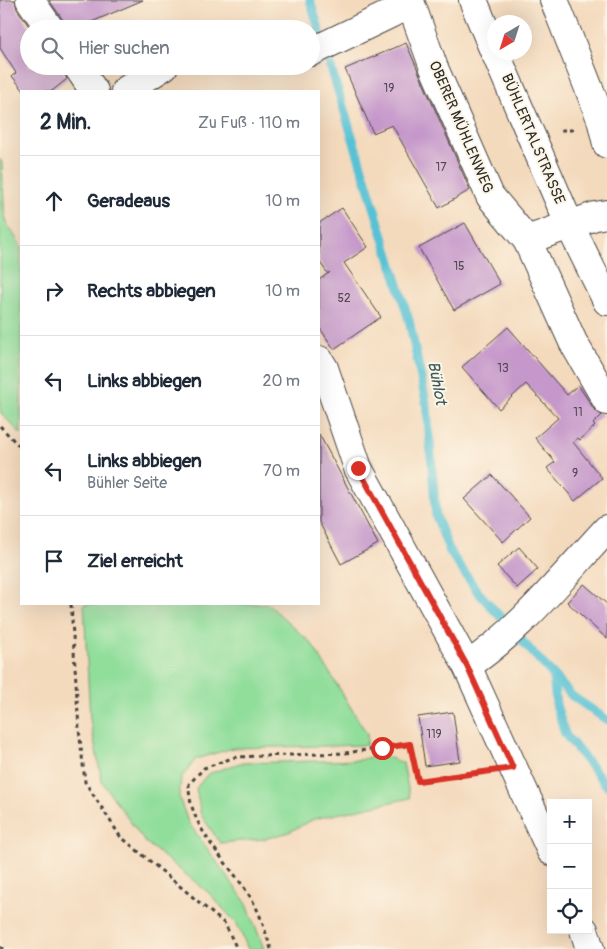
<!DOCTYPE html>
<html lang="de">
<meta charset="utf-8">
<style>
:root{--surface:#fff;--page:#f6f6f7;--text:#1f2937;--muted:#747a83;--line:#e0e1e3}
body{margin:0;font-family:Pangolin,sans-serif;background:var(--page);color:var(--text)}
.controls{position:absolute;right:15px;bottom:15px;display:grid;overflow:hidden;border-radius:0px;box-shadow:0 5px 20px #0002}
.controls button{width:45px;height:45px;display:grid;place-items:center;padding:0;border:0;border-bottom:1px solid var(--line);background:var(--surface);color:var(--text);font:25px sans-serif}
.compass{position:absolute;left:487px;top:15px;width:45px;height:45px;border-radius:50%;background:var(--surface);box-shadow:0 5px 20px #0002;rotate:219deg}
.stop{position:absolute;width:15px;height:15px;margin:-11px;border:4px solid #d93025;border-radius:50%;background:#fff}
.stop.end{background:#d93025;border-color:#fff;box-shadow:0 1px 5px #0008}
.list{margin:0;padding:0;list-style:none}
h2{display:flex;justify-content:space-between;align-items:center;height:65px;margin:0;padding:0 20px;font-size:21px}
h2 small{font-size:16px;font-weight:400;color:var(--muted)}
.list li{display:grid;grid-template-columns:32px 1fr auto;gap:15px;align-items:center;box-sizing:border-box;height:90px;padding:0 20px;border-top:1px solid var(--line)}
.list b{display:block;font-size:19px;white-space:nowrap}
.list p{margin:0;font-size:16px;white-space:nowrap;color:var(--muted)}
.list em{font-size:16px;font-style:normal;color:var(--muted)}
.icon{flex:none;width:28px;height:28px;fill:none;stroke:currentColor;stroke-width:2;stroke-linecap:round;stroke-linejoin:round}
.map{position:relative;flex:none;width:607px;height:949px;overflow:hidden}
.search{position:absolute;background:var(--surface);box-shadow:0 5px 20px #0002;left:20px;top:20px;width:300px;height:55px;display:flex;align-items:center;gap:12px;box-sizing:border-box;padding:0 18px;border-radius:28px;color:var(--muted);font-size:19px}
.panel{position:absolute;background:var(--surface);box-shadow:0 5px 20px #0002;left:20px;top:90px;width:300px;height:515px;border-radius:0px}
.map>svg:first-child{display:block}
.green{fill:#91de9b;stroke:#5e8463}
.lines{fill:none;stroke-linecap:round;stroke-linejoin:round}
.stream{stroke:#58c2d4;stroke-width:9}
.building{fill:#c597ca}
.minor-casing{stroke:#494541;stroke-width:30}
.secondary-casing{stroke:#494541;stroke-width:30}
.path{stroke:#494541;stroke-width:3;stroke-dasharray:4 4;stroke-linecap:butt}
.minor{stroke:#fff;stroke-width:28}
.secondary{stroke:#fff;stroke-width:28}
.route{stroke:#d93025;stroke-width:6}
.labels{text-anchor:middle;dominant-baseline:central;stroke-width:4;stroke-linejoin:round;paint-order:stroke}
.number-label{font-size:12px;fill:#524653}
.street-label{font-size:15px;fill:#2b2b2b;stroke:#fcf5e5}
.water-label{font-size:16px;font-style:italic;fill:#38585e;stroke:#fcf5e5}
</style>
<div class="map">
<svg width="607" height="949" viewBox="0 0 607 949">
<rect width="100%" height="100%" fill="#fcf5e5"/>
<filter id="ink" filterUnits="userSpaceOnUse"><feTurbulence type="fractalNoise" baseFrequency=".02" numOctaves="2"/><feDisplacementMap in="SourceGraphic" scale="10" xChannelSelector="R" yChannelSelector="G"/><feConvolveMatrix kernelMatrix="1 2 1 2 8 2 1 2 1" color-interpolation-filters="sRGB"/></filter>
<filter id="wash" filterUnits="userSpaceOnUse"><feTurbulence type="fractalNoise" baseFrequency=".0096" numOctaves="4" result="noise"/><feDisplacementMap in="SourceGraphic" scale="20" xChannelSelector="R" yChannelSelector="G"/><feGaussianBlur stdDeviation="1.12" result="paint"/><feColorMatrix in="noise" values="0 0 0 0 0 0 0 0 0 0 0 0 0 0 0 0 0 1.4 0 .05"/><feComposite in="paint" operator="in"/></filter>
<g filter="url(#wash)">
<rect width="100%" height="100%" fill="#f4dabd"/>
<g class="green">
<path d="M0 159 2 162 5 220 21 246V434L0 412Z"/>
<path d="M84 604H268L312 644 367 734V745L233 748 196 759 181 778 179 797 188 822 247 904 264 949H248L237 924 209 893 144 841 102 782 90 719Z"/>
<path d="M380 754 403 763 410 798 314 819 289 832 265 839 220 843 201 815 196 788 208 774 240 763 360 760Z"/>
</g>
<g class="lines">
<g class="stream">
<path d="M310 0 409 320 427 407 436 516 450 552 477 591 572 696 607 720"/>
<path d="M553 675 556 704 565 734 607 786"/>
</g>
</g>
<g id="blocks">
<g class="building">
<path d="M0 0H15L17 9 31 29H29V66H60L62 69 67 79 52 91H24L12 76 16 73 0 48Z"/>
<path d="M49 0H143L75 29H65L63 20Z"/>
<path d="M406 43 470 190 439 208 392 125 373 133 345 69Z"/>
<path d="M342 208 368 247 344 263 381 317 334 349 319 327V280L330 272 328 274 319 261V223Z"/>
<path d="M465 223 500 284 454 310 419 248Z"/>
<path d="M508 327 567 395 578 385 594 409 602 415 593 424 595 426 580 440 578 438 573 442 602 478 575 501 547 468 555 462 535 438 558 418 526 384 499 409 462 367Z"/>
<path d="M319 434 378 544 341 564 319 522Z"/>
<path d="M492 475 530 517 503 542 464 499Z"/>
<path d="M519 547 538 569 517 588 497 566Z"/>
<path d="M584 584 607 604V639L567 602Z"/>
<path d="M453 712 460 761 425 766 418 717Z"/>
</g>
</g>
</g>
<g filter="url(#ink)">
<use href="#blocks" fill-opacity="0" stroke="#494541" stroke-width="1"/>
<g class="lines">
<g class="minor-casing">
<g id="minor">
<path d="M30 0 50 29"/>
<path d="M554 0 601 119 607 144"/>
<path d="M311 52 411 4 434 68 490 196 527 240 595 216 607 214"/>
<path d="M77 66 94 91"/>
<path d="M125 91 164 66"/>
<path d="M527 240 573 342 607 401"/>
<path d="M319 360 324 368 358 468 467 666 551 851"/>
<path d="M467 666C521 630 563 576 607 529"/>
<path d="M584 930 590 949"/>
</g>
</g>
<g class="secondary-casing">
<g id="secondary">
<path d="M473 0 494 51"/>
<path d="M495 52 570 226 607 301"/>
</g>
</g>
<g class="path">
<path d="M561 130H575"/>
<path d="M0 426 21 448"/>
<path d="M71 604 79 729 85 782 120 836 225 924 237 949"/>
<path d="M0 947 3 949"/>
<path d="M271 949C265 931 260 911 249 895 227 860 188 828 189 784L204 768 235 757 345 753 410 744 418 781 483 772"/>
</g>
<use href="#minor" class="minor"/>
<use href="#secondary" class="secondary"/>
</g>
</g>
<g class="lines" filter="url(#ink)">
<path class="route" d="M358 468 467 666 513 768 418 781 410 744 382 748"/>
</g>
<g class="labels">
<g class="number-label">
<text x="389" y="88">19</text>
<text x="441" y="167">17</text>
<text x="459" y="266">15</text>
<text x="344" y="298">52</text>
<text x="503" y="368">13</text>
<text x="578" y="412">11</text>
<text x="575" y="473">9</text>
<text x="434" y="734">119</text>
</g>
<g class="street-label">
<text transform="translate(461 127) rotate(67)">OBERER MÜHLENWEG</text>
<text transform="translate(533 139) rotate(67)">BÜHLERTALSTRASSE</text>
</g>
<g class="water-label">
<text transform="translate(437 383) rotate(79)">Bühlot</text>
</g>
</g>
</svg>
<div class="controls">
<button>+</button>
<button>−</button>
<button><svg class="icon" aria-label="locate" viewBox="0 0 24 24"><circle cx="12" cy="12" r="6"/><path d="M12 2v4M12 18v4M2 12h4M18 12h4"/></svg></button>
</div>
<svg class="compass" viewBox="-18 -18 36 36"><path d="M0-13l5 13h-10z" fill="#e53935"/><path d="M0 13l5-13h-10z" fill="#747a83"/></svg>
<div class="stop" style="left:382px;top:748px"></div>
<div class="stop end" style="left:358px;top:468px"></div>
<div class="search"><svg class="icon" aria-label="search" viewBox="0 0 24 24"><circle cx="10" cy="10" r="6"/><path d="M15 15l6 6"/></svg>Hier suchen</div>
<section class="panel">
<h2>2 Min.<small>Zu Fuß · 110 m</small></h2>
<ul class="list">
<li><svg class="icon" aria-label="ahead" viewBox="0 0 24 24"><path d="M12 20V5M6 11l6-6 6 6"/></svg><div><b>Geradeaus</b></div><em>10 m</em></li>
<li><svg class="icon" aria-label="right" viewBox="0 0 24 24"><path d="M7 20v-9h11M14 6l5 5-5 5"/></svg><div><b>Rechts abbiegen</b></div><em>10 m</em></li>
<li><svg class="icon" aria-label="left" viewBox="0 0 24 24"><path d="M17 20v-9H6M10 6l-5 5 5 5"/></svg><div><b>Links abbiegen</b></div><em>20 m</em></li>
<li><svg class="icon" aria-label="left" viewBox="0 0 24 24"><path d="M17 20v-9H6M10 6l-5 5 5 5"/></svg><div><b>Links abbiegen</b><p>Bühler Seite</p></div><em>70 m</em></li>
<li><svg class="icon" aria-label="arrive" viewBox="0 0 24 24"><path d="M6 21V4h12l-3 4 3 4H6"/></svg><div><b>Ziel erreicht</b></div></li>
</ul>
</section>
</div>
